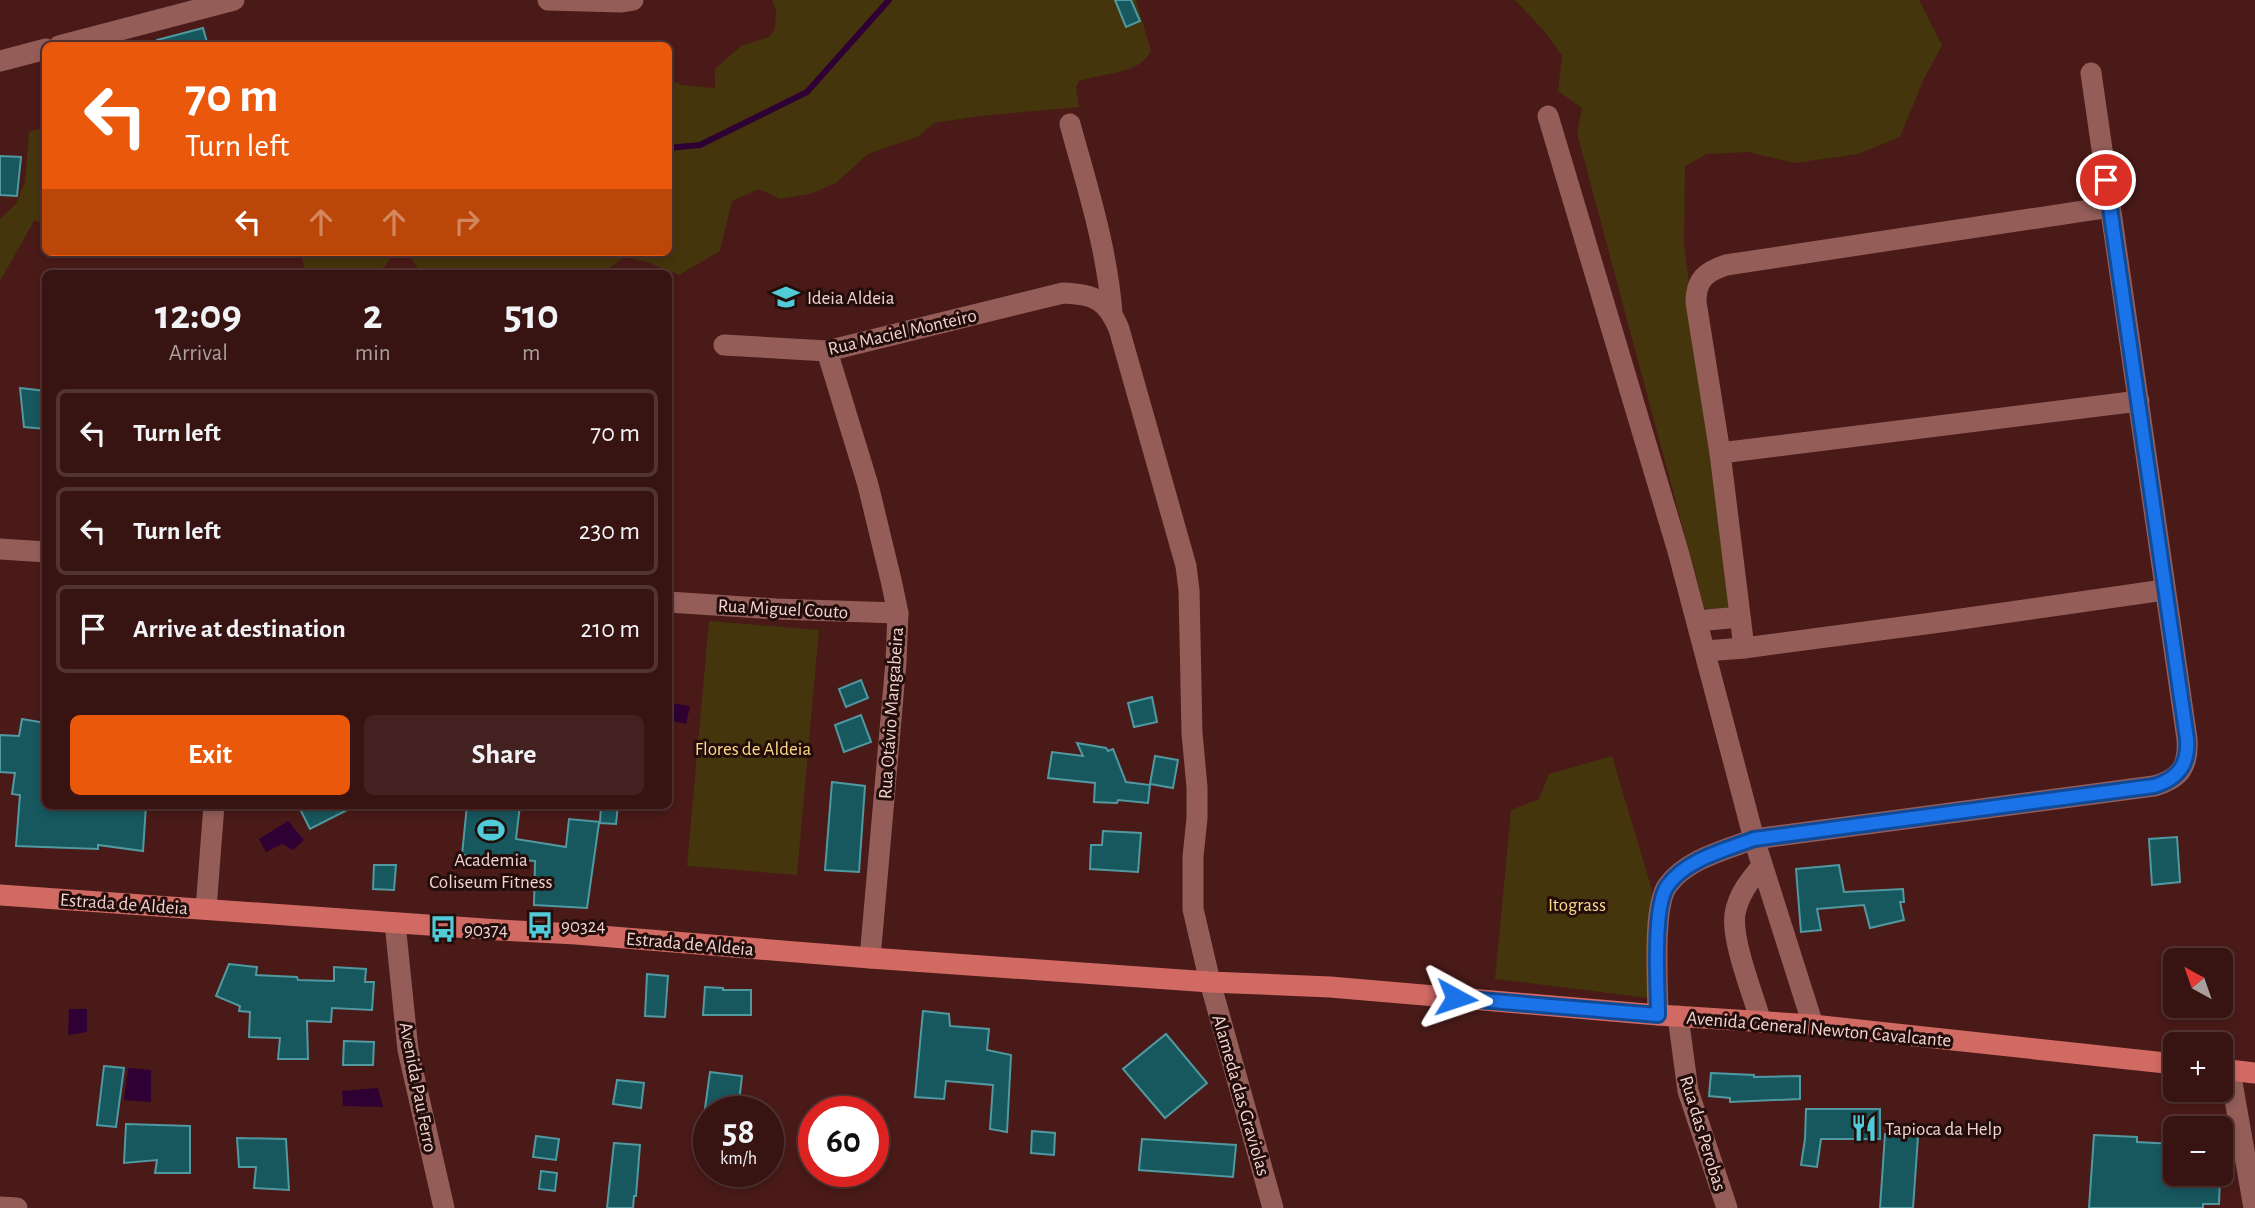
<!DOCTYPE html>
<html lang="en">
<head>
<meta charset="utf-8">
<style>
	:root { --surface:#371412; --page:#422120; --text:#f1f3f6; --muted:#aa9e9f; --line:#513332; --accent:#ea580c }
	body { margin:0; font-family:"Alegreya Sans",sans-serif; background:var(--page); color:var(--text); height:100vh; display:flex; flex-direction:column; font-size:26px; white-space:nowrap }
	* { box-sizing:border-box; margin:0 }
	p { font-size:23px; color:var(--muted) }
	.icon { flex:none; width:38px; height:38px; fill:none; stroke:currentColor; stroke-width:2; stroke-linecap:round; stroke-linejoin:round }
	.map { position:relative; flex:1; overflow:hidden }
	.panel { position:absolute; left:42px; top:270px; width:630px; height:539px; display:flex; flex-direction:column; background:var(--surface); border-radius:10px; box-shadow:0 4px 10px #0003,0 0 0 2px var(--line) }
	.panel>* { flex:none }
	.top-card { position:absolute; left:42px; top:42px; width:630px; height:214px; border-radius:10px; box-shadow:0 4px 10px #0003,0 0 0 2px var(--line); background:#ea580c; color:#fff; overflow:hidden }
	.needle { width:46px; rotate:320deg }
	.fabs { position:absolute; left:2163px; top:948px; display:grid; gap:14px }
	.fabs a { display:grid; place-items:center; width:70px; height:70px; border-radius:10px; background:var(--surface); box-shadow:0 4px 10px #0003,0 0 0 2px var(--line); font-size:35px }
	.speed { position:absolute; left:693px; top:1096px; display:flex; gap:14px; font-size:35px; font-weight:700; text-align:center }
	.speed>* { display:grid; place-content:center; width:91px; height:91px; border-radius:50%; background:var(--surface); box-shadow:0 4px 10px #0003,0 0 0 2px var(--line); line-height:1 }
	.speed small { font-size:18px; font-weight:400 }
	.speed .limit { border:10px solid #d22; background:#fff; color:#111 }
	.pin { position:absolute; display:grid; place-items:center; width:60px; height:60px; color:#fff; margin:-30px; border:4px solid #fff; border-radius:50%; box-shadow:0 2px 7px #0007 }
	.me { position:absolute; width:77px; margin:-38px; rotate:95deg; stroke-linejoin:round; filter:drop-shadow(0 0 5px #0008) }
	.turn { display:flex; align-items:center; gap:24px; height:147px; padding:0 28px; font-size:32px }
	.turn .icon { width:91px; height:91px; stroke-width:2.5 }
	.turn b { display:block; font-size:49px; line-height:60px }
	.lanes { display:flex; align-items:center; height:66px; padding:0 28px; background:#0003; justify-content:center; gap:35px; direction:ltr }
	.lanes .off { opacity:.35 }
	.eta { display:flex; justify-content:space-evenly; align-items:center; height:119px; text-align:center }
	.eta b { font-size:42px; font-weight:600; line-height:49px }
	.cta { display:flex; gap:14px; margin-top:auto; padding:14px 28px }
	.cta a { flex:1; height:80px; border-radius:10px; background:var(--accent); color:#fff; font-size:28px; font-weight:600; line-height:80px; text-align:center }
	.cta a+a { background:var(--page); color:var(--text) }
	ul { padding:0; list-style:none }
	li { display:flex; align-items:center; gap:21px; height:88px; margin:0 14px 10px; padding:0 14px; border:4px solid var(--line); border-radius:10px }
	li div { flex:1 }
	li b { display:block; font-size:26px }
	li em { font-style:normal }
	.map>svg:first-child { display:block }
	.green { fill:#45350c }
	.water { fill:#2f0033 }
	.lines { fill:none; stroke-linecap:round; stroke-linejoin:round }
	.stream { stroke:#2f0033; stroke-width:6 }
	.building { fill:#17575e; stroke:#5199a1; stroke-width:2 }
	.minor { stroke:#945d58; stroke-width:21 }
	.major { stroke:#d16a63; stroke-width:21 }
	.route-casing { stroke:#114b97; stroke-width:18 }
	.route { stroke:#1a73e8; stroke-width:12 }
	.labels { text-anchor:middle; stroke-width:6; stroke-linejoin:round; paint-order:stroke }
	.poi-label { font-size:19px; fill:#f2d2ce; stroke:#220d0b; text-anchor:start }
	.street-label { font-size:19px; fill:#f2d2ce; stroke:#220d0b }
	.park-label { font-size:19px; fill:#ffda89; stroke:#220d0b }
</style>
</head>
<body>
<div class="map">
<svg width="2255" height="1208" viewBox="0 0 2255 1208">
	<rect width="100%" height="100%" fill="#491a18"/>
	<!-- green -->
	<g class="green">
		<path d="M772,0h364l15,51c-12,24 -49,22 -72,30l-3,6 3,20 -99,9 -46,7 -15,13 -51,18 -32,29 -26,11 -30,5 -21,-10 -27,12 -12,50 -41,24 -32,-13 -22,-5 -23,16h-181l-13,-20 -16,4 -13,16h-74l-4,-21h367l1,-173 13,6 33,3v-19l26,-23 28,-9 6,-9 1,-19z"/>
		<polygon points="1515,0 1919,0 1942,45 1923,81 1900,137 1858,154 1795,163 1748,152 1707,154 1685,166 1684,244 1731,603 1725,609 1710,611 1704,607 1577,133 1582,108 1558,91 1562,56 1546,33"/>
		<polygon points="45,127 45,222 34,221 0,281 0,219 16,204 25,182 29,132"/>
		<polygon points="709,621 819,630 797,875 687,866"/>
		<polygon points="1612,756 1652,890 1648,998 1495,979 1511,810 1539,799 1549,774"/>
	</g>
	<!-- water -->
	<g class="water">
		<polygon points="669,703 690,706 686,724 669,720"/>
		<polygon points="288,821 304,840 293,850 282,844 266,852 259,839"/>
		<polygon points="69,1009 87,1009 87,1032 68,1035"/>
		<polygon points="128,1068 151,1070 151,1102 124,1100"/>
		<polygon points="378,1088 383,1107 343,1106 342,1091"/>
	</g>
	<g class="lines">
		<!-- stream -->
		<polyline class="stream" points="668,148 700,145 807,92 889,0"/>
	</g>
	<!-- building -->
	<g class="building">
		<polygon points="1115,0 1131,0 1140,21 1126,27"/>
		<polygon points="203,28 208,46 158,46 157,40"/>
		<polygon points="0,156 21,157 17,196 0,195"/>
		<polygon points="20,388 46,391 46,429 24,427"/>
		<polygon points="861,680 868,698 846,707 839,689"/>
		<polygon points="1152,697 1157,722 1134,727 1128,703"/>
		<polygon points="861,715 871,742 844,752 835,725"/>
		<polygon points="22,719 46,723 46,805 146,805 143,851 98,845 98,849 16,846 20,795 12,794 15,773 0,772 0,735 19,736"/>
		<polygon points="1077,743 1106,748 1108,751 1113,749 1126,782 1150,785 1148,803 1118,800 1117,803 1094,802 1095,783 1048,778 1052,752 1083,756"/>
		<polygon points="1155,756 1178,760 1173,788 1150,784"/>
		<polygon points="832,782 865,786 859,872 825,870"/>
		<polygon points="298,805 357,805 310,829"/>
		<polygon points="467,805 520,805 516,839 566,847 569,819 600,822 601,805 618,805 616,824 599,823 587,908 534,905 535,861 462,855"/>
		<polygon points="1103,831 1141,833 1138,872 1090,869 1091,845 1102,845"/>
		<polygon points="2177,837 2180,882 2152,885 2149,839"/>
		<polygon points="374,865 396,865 394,890 373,889"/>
		<polygon points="1839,865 1844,892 1903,889 1904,902 1900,902 1904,920 1870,928 1864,905 1817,909 1821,930 1801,932 1796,869"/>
		<polygon points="229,964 257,967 256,975 297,977 298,980 334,981 334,967 366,969 365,982 374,982 372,1010 332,1008 331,1022 307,1021 308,1059 278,1059 280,1038 249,1037 250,1012 239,1011 240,1006 216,996"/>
		<polygon points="647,974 668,976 665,1017 645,1016"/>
		<polygon points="705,987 723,988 723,990 751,990 751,1015 703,1015"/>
		<polygon points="923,1011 949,1014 950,1026 989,1029 987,1050 1011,1055 1007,1132 990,1129 993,1085 946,1081 944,1099 915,1097"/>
		<polygon points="1166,1034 1207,1083 1165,1118 1123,1069"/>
		<polygon points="344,1041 374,1042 373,1065 343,1065"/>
		<polygon points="104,1066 124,1068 116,1127 97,1125"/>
		<polygon points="710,1072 742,1076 738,1111 705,1108"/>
		<polygon points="1711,1073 1754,1075 1754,1077 1800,1076 1800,1099 1730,1102 1730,1098 1709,1096"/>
		<polygon points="617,1080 644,1083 641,1108 613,1104"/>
		<polygon points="1806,1109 1880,1109 1880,1139 1821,1139 1817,1167 1801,1165 1805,1139"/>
		<polygon points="126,1124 190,1126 190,1173 155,1173 157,1160 124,1163"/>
		<polygon points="1032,1131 1055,1133 1054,1155 1031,1153"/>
		<polygon points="1885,1134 1918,1137 1913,1208 1880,1208"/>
		<polygon points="2094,1135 2137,1137 2137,1142 2175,1144 2173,1174 2220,1177 2219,1204 2203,1204 2203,1208 2089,1208"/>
		<polygon points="536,1136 559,1139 556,1160 533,1157"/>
		<polygon points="237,1138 286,1139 289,1190 254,1188 256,1167 239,1167"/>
		<polygon points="1142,1139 1236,1145 1233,1177 1139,1170"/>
		<polygon points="614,1143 640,1145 636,1196 634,1196 633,1208 607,1208"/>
		<polygon points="541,1171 557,1173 555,1191 539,1189"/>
	</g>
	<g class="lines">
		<!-- minor -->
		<g class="minor">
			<polyline points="548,0 620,2 633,0"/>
			<polyline points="59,46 234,0"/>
			<polyline points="0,61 46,49"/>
			<polyline points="1548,116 1678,551 1754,839 1813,1025"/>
			<path d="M1070,124c17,62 37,124 42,189"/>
			<path d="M724,345l103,6 236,-58c32,1 44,7 56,36l67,237 3,24 3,143 5,54v31l-4,39v52l17,73 63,226"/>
			<polyline points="827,351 868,485 891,580 898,613 896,662 870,958"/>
			<polyline points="1720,453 2139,401"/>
			<polyline points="0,549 46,552"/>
			<polyline points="668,602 776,609 898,613"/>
			<polyline points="1697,621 1740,617"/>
			<path d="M1744,648l-24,-195 -24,-151c0,-22 9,-30 30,-37l384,-58"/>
			<polyline points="1705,651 1744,648 1940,622 2164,590"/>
			<polyline points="206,909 214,805"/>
			<polyline points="395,923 408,1050 444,1208"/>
			<path d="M1658,1015c0,-28 -6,-110 10,-130 19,-26 57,-35 86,-46l400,-53c26,-7 35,-20 33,-47l-96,-666"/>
			<polyline points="1678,1016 1688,1091 1727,1208"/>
			<path d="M1761,1022c-8,-28 -30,-82 -26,-108 3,-19 15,-34 27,-48"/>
			<polyline points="2230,1071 2254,1208"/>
			<polyline points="0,1207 17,1208"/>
		</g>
		<!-- major -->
		<g class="major">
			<polyline points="0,895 499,930 576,934 870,958 1210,982 1330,987 1658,1015 1813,1025 2175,1064"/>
			<polyline points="2221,1069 2255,1073"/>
		</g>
	</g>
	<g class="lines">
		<defs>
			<path id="route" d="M1456,998l202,17c0,-28 -6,-110 10,-130 19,-26 57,-35 86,-46l400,-53c24,-7 35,-22 33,-47l-81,-559"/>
		</defs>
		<!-- route casing -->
		<use href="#route" class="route-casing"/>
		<!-- route -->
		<use href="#route" class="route"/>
	</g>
	<!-- icons -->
	<defs>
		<symbol id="school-bare" viewBox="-9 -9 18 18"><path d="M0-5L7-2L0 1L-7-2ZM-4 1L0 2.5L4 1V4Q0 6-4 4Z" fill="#52cbd9" stroke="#220d0b" stroke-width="2.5" paint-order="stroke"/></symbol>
		<symbol id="stadium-bare" viewBox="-9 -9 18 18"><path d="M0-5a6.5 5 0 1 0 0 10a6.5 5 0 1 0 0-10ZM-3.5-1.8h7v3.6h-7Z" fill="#52cbd9" stroke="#220d0b" stroke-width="2.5" paint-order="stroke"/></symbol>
		<symbol id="bus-bare" viewBox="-9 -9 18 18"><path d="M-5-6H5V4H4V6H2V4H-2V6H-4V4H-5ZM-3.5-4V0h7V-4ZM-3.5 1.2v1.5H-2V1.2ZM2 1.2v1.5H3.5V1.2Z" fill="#52cbd9" stroke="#220d0b" stroke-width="2.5" paint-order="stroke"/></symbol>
		<symbol id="restaurant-bare" viewBox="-9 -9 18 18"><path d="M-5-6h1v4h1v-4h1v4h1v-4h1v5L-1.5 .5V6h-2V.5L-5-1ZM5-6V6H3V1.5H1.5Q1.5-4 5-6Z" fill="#52cbd9" stroke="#220d0b" stroke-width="2.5" paint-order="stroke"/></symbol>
	</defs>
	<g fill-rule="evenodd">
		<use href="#school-bare" x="767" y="278" width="38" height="38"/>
		<use href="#stadium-bare" x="472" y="811" width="38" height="38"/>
		<use href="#bus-bare" x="521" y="906" width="38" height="38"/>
		<use href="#bus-bare" x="424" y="910" width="38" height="38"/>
		<use href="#restaurant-bare" x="1845" y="1109" width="38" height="38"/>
	</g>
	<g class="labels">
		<!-- poi labels -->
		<g class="poi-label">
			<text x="807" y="304">Ideia Aldeia</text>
			<text x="491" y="866" text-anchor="middle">Academia<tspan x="491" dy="22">Coliseum Fitness</tspan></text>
			<text x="561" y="932">90324</text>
			<text x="464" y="936">90374</text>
			<text x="1885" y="1135">Tapioca da Help</text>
		</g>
		<!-- street labels -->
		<g class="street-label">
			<text transform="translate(902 331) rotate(-13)" y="7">Rua Maciel Monteiro</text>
			<text transform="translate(783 608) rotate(3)" y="7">Rua Miguel Couto</text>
			<text transform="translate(890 713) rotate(-86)" y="7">Rua Otávio Mangabeira</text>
			<text transform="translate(124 903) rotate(4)" y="7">Estrada de Aldeia</text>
			<text transform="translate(690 943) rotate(5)" y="7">Estrada de Aldeia</text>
			<text transform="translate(1819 1028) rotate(5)" y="7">Avenida General Newton Cavalcante</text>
			<text transform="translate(419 1087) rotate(79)" y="7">Avenida Pau Ferro</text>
			<text transform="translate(1242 1095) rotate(74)" y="7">Alameda das Graviolas</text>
			<text transform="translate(1704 1133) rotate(73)" y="7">Rua das Perobas</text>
		</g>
		<!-- park labels -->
		<g class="park-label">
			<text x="753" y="755">Flores de Aldeia</text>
			<text x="1577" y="911">Itograss</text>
		</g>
	</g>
</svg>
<div class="fabs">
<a><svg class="needle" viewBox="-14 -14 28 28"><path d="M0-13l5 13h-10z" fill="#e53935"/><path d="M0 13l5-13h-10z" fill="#aa9e9f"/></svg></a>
<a>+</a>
<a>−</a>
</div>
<div class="speed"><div>58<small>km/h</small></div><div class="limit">60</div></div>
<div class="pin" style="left:2106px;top:180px;background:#d93025"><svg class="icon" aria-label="arrive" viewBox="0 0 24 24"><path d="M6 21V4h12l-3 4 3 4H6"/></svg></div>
<svg class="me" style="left:1456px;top:998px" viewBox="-20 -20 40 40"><path d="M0-17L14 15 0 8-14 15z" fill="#1a73e8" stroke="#fff" stroke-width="4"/></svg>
<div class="top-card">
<div class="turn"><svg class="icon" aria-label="left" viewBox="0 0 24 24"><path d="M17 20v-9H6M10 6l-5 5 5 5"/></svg><div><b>70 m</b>Turn left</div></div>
<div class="lanes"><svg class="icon" aria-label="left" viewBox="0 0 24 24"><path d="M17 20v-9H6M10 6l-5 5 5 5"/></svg><svg class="icon off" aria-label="ahead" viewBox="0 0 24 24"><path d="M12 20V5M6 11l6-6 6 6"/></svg><svg class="icon off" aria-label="ahead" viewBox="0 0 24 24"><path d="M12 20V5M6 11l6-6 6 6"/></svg><svg class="icon off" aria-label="right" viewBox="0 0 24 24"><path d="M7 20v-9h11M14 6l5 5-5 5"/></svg></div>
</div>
<section class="panel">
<div class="eta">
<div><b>12:09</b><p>Arrival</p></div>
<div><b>2</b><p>min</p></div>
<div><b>510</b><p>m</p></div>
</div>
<ul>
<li><svg class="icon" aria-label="left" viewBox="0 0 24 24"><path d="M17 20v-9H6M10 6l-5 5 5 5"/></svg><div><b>Turn left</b></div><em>70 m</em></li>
<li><svg class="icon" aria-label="left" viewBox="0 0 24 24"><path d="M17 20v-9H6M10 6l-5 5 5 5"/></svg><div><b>Turn left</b></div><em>230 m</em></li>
<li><svg class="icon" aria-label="arrive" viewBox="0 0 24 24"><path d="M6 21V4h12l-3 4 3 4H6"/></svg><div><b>Arrive at destination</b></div><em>210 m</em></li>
</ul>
<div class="cta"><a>Exit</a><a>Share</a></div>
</section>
</div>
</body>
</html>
